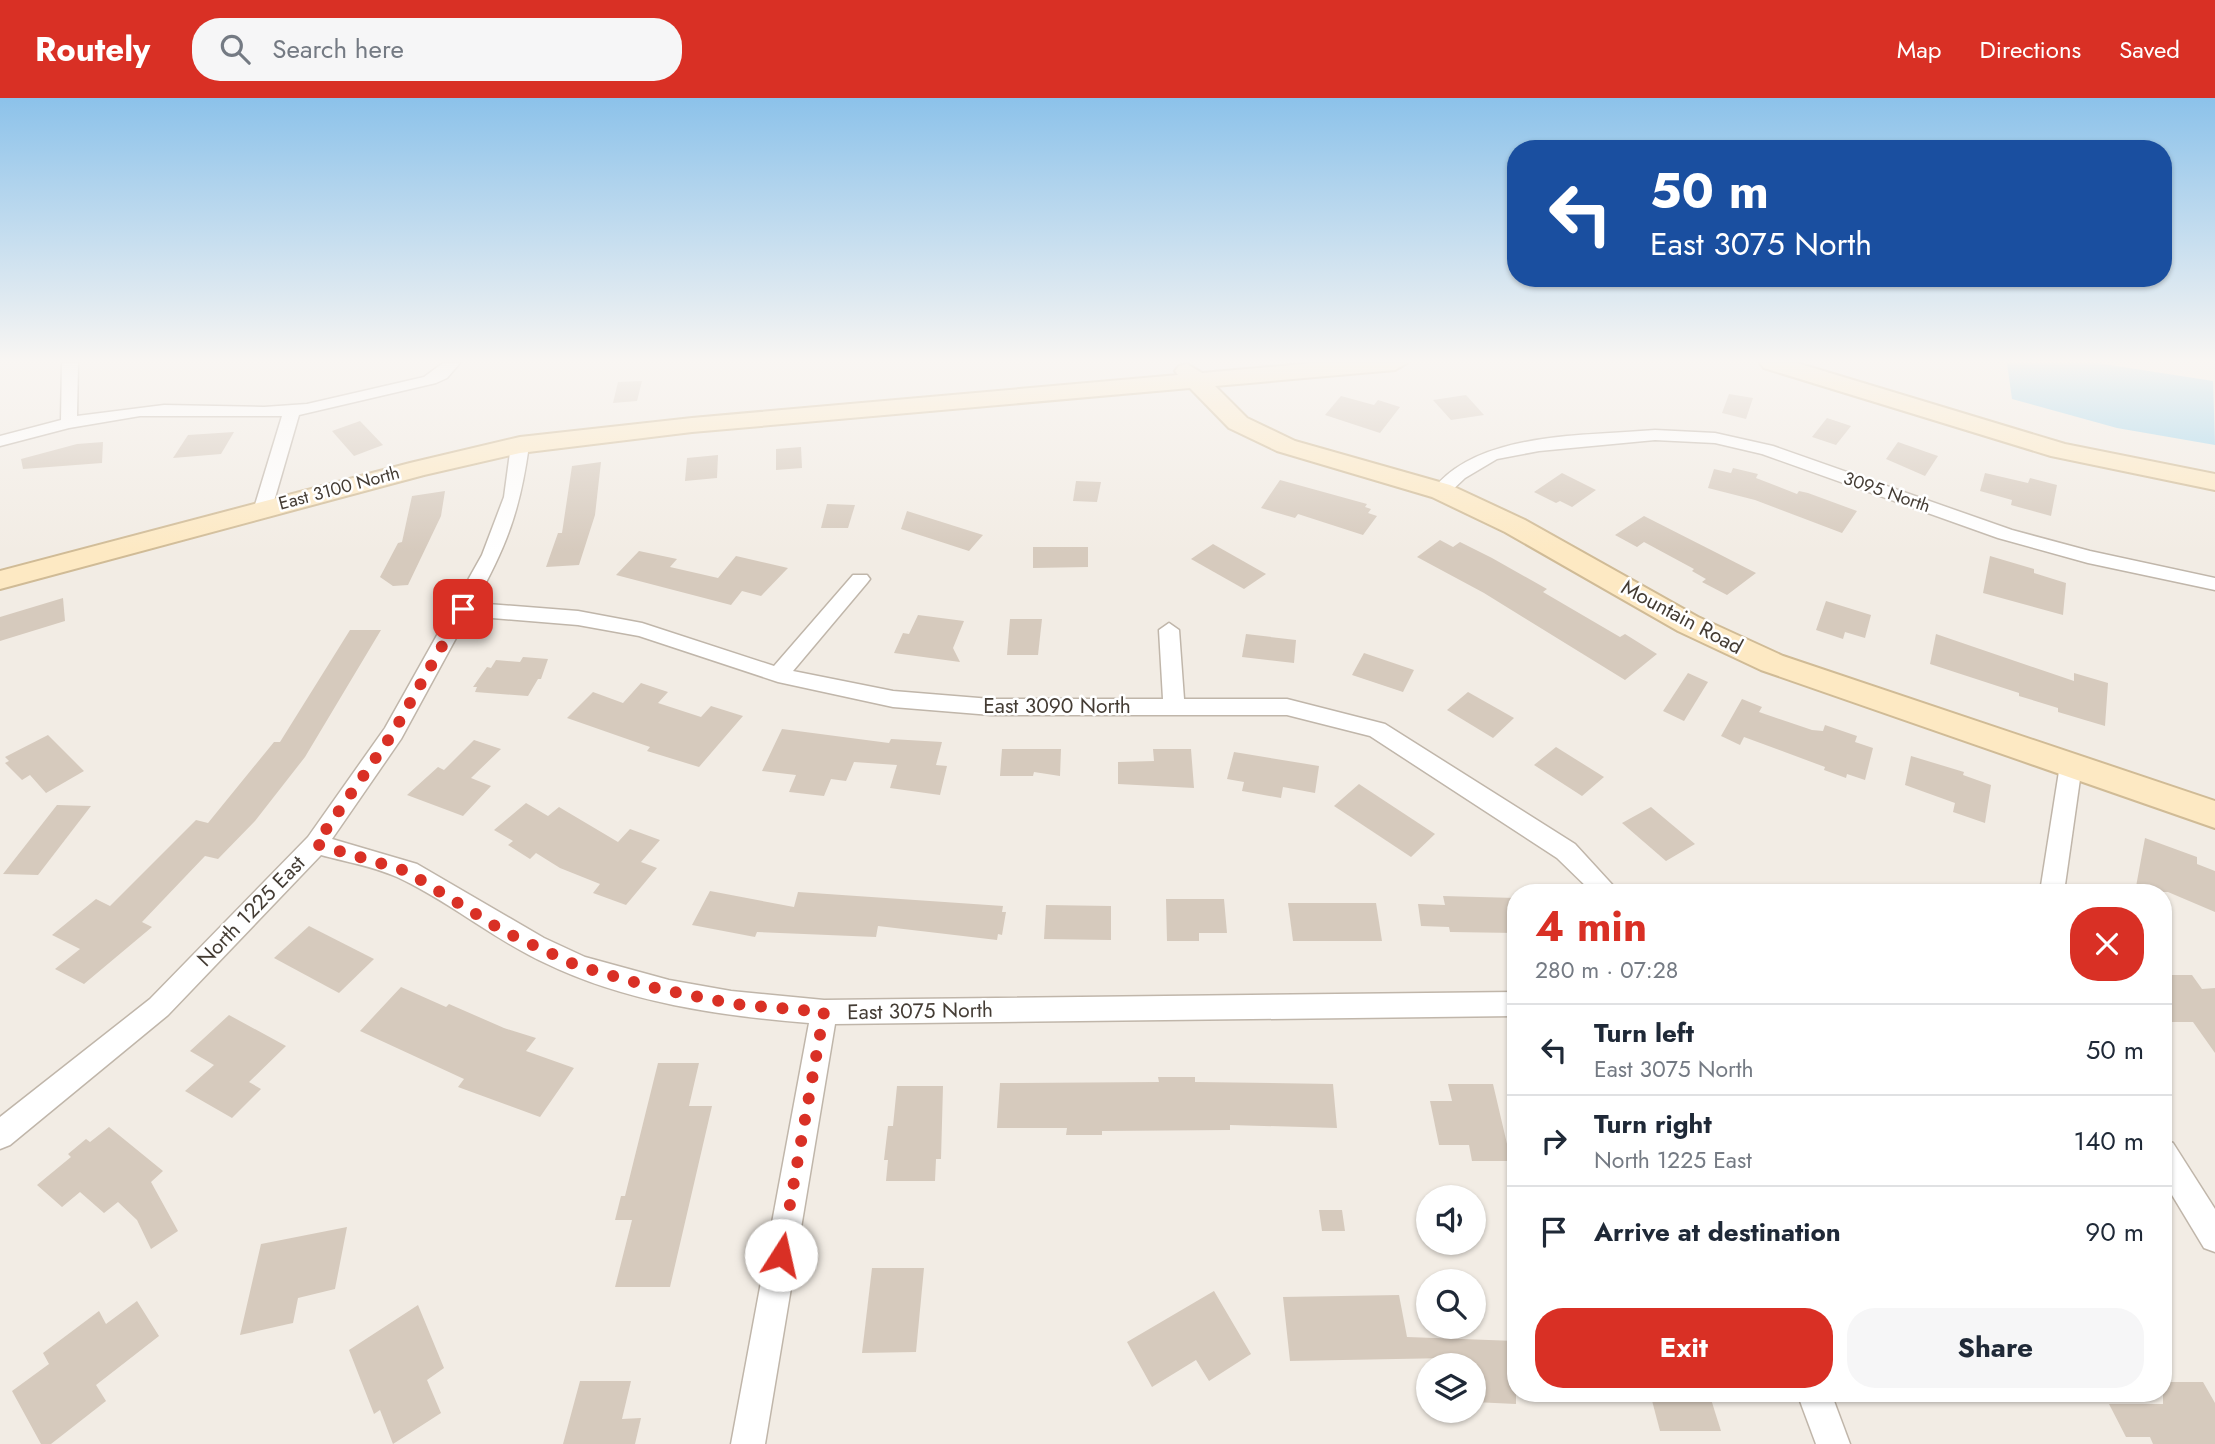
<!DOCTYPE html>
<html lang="en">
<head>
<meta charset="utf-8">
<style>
	:root { --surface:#fff; --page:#f6f6f7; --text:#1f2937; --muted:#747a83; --line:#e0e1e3; --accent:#d93025 }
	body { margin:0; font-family:Jost,sans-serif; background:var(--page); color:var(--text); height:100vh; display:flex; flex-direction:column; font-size:26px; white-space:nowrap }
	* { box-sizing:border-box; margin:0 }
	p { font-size:23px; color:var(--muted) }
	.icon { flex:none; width:38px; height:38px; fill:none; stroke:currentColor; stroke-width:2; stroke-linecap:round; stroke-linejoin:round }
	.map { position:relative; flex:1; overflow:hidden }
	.panel { position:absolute; left:1507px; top:786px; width:665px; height:518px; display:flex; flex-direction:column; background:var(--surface); border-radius:28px; box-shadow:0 2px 5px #0004 }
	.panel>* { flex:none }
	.guide { position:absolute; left:1507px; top:42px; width:665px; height:147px; border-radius:28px; box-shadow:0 2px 5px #0004; background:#1a4fa0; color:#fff; overflow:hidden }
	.controls { position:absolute; left:1416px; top:1087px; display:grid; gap:14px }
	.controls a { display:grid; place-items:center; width:70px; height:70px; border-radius:50%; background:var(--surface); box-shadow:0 2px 5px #0004; font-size:35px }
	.pin { position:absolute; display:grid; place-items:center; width:60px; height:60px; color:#fff; margin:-30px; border-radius:14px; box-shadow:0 4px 10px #0006 }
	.me { position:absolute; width:77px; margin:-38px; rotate:10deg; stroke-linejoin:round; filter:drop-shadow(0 0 5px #0008) }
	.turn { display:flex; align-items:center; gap:24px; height:147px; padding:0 28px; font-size:32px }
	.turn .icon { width:91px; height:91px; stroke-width:2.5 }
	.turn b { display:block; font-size:49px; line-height:60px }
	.round { display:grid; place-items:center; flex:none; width:74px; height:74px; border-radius:28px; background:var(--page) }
	.overview { display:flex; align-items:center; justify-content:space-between; height:119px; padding:0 28px }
	h1 { font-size:42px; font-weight:700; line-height:52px; color:var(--accent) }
	.button { display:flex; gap:14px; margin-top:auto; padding:14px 28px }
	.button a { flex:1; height:80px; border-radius:28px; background:var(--accent); color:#fff; font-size:28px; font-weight:700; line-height:80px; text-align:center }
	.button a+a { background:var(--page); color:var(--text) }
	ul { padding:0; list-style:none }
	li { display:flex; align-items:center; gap:21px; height:91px; padding:0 28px; border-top:2px solid var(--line) }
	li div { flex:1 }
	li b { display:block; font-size:26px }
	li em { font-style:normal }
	header { display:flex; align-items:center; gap:42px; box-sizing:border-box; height:98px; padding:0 35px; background:var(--accent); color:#fff }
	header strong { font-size:33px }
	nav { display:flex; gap:38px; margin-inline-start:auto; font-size:24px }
	.search { width:490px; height:63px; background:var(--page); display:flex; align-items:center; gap:18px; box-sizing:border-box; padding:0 24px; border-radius:28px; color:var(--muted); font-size:26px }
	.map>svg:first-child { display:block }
	.water { fill:#a2d6ed }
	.building { fill:#d6cabd }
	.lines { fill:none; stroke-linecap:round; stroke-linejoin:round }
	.street-casing { stroke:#c0b6aa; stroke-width:3 }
	.secondary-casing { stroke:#d0bb96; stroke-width:4 }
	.street { fill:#fff; fill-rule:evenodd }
	.secondary { fill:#fde9c3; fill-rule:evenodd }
	.route { stroke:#d93025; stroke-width:12; stroke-dasharray:0 21.6 }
	.labels { text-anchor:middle; stroke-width:5; stroke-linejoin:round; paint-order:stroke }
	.far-street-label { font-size:18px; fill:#443c34; stroke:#fff }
	.street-label { font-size:21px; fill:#443c34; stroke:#fff }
</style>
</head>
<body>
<header>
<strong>Routely</strong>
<div class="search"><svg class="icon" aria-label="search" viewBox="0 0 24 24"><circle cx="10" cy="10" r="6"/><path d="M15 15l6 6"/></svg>Search here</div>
<nav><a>Map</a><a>Directions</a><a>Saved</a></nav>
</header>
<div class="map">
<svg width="2215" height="1346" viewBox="0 0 2215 1346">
	<rect width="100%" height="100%" fill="#f2ece4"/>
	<!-- water -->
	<polygon class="water" points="2007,265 2097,265 2213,283 2215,347 2117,330 2012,301"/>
	<!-- building -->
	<g class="building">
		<polygon points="642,283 637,303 613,305 618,284"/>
		<polygon points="1729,296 1753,300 1746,321 1722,315"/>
		<polygon points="1466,297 1484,317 1451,322 1433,302"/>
		<polygon points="1341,298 1374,307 1378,302 1400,309 1380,335 1325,317"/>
		<polygon points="1827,320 1851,328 1836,347 1812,339"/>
		<polygon points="360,323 383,347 354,358 332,333"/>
		<polygon points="234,334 221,356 173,360 188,337"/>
		<polygon points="103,344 102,365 23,371 21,361 77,346"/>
		<polygon points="1898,344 1938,358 1925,378 1886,361"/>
		<polygon points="801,349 802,370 776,372 776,351"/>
		<polygon points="718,357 717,380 685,383 687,360"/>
		<polygon points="601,364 595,417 579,467 546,469 558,435 562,435 572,368"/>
		<polygon points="1733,370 1758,376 1756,380 1797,396 1799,393 1808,395 1857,413 1842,435 1755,402 1708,390 1714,371 1731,375"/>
		<polygon points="1562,375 1596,392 1572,409 1560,403 1556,405 1534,394"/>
		<polygon points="1985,375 2028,385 2030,380 2057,387 2051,418 2011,407 2012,402 1980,393"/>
		<polygon points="1280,382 1367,406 1365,409 1371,411 1368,415 1377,418 1363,437 1298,416 1295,420 1261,410"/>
		<polygon points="1076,383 1101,384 1097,404 1073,403"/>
		<polygon points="445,393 441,418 408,487 393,488 380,479 398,445 402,444 412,398"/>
		<polygon points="827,406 855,407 848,430 821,430"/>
		<polygon points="907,413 983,437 969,453 901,431"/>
		<polygon points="1644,418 1717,455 1756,475 1727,497 1702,484 1706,481 1692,473 1694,471 1644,444 1637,449 1615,437"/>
		<polygon points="1440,442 1453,449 1460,444 1492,460 1547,491 1543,494 1620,539 1625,536 1657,556 1625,582 1484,495 1417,459"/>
		<polygon points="1213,446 1266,476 1244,491 1191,461"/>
		<polygon points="1033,449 1088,449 1088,469 1033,470"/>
		<polygon points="639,453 677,461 670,469 718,480 736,458 788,470 761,498 742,493 731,507 616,477"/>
		<polygon points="1990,458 2034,471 2034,475 2066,485 2063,517 1983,495"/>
		<polygon points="63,500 65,523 0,543 0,519"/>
		<polygon points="1826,503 1871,517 1865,540 1845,534 1843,541 1816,532"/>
		<polygon points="918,517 964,523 953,550 960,564 894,555 903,535 909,536"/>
		<polygon points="1010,521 1042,521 1038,557 1007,557"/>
		<polygon points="350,532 381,532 305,659 255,723 218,761 205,758 142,824 152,829 84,886 55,871 80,851 52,837 96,801 110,808 196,722 208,725 274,644 280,644"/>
		<polygon points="1246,536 1296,542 1294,565 1242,559"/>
		<polygon points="1936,536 2074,583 2074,575 2108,585 2105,628 2058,614 2058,610 2019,598 2019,595 1930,566"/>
		<polygon points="1364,555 1414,572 1403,594 1352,577"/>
		<polygon points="523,559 548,561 541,581 538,581 528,598 475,594 477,589 473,589 487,569 491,570 496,562 520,564"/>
		<polygon points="1688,575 1708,584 1684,623 1663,613"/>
		<polygon points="641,585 668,594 658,605 701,619 711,608 743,618 699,669 647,653 650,649 567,620 593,594 623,605"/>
		<polygon points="1468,594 1514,620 1493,640 1447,612"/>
		<polygon points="1742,601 1762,609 1759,614 1812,632 1823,633 1825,627 1857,638 1855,644 1873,650 1865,682 1847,676 1846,680 1824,672 1825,669 1744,639 1740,647 1721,638"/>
		<polygon points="782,631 889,645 891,641 942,644 936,667 947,668 940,697 890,690 897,667 854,664 846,683 831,681 824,698 789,694 796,677 762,673"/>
		<polygon points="48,637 84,673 46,695 30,677 22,682 5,665 9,663 5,659"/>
		<polygon points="474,642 501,651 471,680 491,688 463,718 407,697 438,669 444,672"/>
		<polygon points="1556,649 1604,679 1582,698 1534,667"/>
		<polygon points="1002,651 1061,651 1060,678 1034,674 1033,678 1000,678"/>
		<polygon points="1153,651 1191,651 1194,690 1118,686 1118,664 1154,663"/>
		<polygon points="1234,654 1319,668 1315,695 1283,689 1281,700 1242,693 1244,684 1227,681"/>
		<polygon points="1911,658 1964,674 1963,677 1991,687 1985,725 1953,714 1955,705 1905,687"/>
		<polygon points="1359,686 1435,736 1411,759 1334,708"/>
		<polygon points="526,705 548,718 559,709 618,744 630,731 660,742 641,764 657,770 626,807 593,795 600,786 560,770 536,755 530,761 508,747 513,743 494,732"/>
		<polygon points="57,707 91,708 38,777 3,776"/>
		<polygon points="1651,709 1695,746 1666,763 1622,725"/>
		<polygon points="2145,740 2197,759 2197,766 2215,773 2215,814 2168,794 2135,794"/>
		<polygon points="710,793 794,809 798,794 1003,808 1002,814 1006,814 1002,837 998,836 997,842 878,828 876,839 757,834 755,839 692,827"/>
		<polygon points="1443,798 1516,800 1516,835 1450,834 1449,829 1421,828 1418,806 1445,807"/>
		<polygon points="1166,801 1224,801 1227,835 1199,835 1199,843 1167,843"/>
		<polygon points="1288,805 1376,805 1382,843 1293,843"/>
		<polygon points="1046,807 1111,808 1111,842 1044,841"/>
		<polygon points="309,828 374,861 339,895 274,860"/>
		<polygon points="2163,877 2192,877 2202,891 2215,890 2215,955 2193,924 2172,924 2163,911"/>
		<polygon points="401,889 446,909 449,906 504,930 536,940 526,953 574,970 540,1019 458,989 464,981 360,933"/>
		<polygon points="229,917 286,948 249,984 261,991 232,1020 185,993 214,967 190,953"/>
		<polygon points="658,965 699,965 689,1008 712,1008 670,1189 615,1189 632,1122 615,1122 621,1098 625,1098"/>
		<polygon points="1158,979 1195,979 1195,984 1333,986 1337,1030 1230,1027 1230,1032 1102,1033 1102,1037 1066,1037 1067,1030 997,1030 1000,985 1159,984"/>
		<polygon points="1448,986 1493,986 1511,1063 1472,1063 1469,1047 1439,1047 1430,1003 1452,1003"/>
		<polygon points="897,988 943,988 941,1061 936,1061 935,1083 886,1083 888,1062 884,1062 888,1028 893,1028"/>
		<polygon points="109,1029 163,1073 151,1084 178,1133 151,1151 137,1122 118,1104 104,1115 80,1094 62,1109 37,1087 71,1059 68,1056 86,1041 90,1044"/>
		<polygon points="1319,1112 1342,1112 1345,1133 1322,1133"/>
		<polygon points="347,1129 335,1191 298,1200 293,1225 240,1237 261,1146"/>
		<polygon points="872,1170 924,1170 916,1254 862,1255"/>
		<polygon points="1214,1193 1251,1256 1209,1283 1196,1262 1152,1289 1127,1244"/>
		<polygon points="1399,1197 1407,1239 1516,1243 1516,1306 1474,1304 1474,1267 1450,1267 1449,1260 1290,1263 1283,1199"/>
		<polygon points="137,1203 159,1238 96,1287 106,1303 51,1346 41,1346 12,1293 49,1266 43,1255 99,1213 106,1226"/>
		<polygon points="418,1207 444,1270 427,1282 441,1315 393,1346 380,1312 374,1316 349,1252"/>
		<polygon points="580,1283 631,1283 622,1321 641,1320 635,1346 563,1346"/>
		<polygon points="2163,1284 2203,1284 2215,1305 2215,1346 2153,1346 2150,1339 2126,1339 2109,1306 2163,1306"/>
		<polygon points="1650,1295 1709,1295 1721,1333 1660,1333"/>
	</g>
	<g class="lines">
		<defs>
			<g id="street">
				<polygon points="62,265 78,265 77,318 164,307 264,309 307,306 424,279 443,265 460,265 447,280 436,285 299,317 272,410 263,415 254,410 282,318 140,318 69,330 0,348 0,338 61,322"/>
				<path d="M1655,332l60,3 58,13 239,84 78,21 125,27v12l-127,-27 -90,-25 -236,-84 -47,-11 -60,-3 -116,11 -42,8 -32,19 -18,17h-12l-3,-4c44,-60 156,-55 223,-61z"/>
				<path d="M520,342l9,5c-9,66 -22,100 -54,158l103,8 64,12 132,43 79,-91h14l3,4 -3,4 -74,88 100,20 98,8h172l-4,-69 10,-7 10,7 5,69h103l98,25 190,120 44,48h-27l-35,-34 -187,-122 -83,-21h-296l-98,-8 -115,-25 -139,-46 -61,-11 -110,-9 -67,123 -69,100 85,25 127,74 41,19 84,23 62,11 93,9 692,-8v24l-681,8 -70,420h-34l78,-421c-89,-7 -184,-21 -264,-60 -52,-24 -96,-62 -148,-86 -24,-11 -51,-15 -76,-22l-153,160 -158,130 -10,4v-32l150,-118 158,-162 77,-109 97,-173 22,-58 7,-52z"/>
				<polygon points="2071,659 2079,661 2082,667 2064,794 2040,794 2060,667 2063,661"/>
				<polygon points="2163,1041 2173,1045 2215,1111 2215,1154 2204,1150 2163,1082"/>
				<polygon points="1797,1295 1831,1295 1850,1346 1816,1346"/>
			</g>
			<g id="secondary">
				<polygon points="1314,265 1407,265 1395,272 1215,288 1247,320 1295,343 1450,387 1525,422 1698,519 1783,558 2215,703 2215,730 1761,572 1678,533 1505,434 1432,399 1277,353 1229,330 1190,290 692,334 520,355 424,377 0,491 0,473 410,365 520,339 692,320 1178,277 1175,273 1179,268 1187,266 1202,275"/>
				<polygon points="1760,265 1797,265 2065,346 2215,376 2215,392 2051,358 1764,270"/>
			</g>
		</defs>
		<!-- street casing -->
		<use href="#street" class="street-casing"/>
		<!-- secondary casing -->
		<use href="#secondary" class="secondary-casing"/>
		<!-- street -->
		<use href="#street" class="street"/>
		<!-- secondary -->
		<use href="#secondary" class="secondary"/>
	</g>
	<!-- sky -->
	<linearGradient id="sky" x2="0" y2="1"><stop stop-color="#8cc2ea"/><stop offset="0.58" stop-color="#f9f6f3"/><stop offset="1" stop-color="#f9f6f3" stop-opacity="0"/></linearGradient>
	<rect width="2215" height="454" fill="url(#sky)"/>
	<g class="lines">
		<!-- route -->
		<polyline class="route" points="463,511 393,635 316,746 406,773 505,834 578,868 659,891 734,906 824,914 781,1157"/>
	</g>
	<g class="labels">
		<!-- far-street labels -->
		<g class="far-street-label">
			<text transform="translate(339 390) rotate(-15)" y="6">East 3100 North</text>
			<text transform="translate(1887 394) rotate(19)" y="6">3095 North</text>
		</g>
		<!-- street labels -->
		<g class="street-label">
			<text transform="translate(1682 519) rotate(28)" y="7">Mountain Road</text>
			<text x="1057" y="615">East 3090 North</text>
			<text transform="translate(251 813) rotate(-46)" y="7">North 1225 East</text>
			<text transform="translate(920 913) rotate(-1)" y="7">East 3075 North</text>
		</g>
	</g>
</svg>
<div class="controls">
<a><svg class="icon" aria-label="sound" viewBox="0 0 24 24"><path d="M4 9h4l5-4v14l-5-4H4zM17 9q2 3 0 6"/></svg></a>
<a><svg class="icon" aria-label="search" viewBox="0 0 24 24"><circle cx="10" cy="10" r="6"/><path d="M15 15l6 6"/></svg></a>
<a><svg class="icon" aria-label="layers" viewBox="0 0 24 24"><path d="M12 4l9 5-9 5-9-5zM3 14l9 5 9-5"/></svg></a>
</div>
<div class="pin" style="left:463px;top:511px;background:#d93025"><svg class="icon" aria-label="arrive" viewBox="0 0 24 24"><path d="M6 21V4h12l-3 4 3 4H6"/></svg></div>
<svg class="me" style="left:781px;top:1157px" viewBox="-20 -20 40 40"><circle r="19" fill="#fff"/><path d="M0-13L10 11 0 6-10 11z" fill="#d93025"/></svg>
<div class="guide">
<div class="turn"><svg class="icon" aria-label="left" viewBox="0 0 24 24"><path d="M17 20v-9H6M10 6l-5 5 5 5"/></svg><div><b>50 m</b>East 3075 North</div></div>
</div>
<section class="panel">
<div class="overview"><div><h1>4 min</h1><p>280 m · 07:28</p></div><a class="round" style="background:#d93025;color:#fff"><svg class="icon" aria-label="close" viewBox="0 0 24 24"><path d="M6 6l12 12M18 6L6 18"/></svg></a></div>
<ul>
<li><svg class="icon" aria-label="left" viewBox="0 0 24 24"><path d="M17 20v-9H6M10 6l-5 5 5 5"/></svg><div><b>Turn left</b><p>East 3075 North</p></div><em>50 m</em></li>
<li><svg class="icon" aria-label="right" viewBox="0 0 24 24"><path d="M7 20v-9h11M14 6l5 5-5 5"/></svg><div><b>Turn right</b><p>North 1225 East</p></div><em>140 m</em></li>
<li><svg class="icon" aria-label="arrive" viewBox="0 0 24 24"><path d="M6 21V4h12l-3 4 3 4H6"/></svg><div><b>Arrive at destination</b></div><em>90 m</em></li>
</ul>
<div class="button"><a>Exit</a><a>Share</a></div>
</section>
</div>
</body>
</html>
